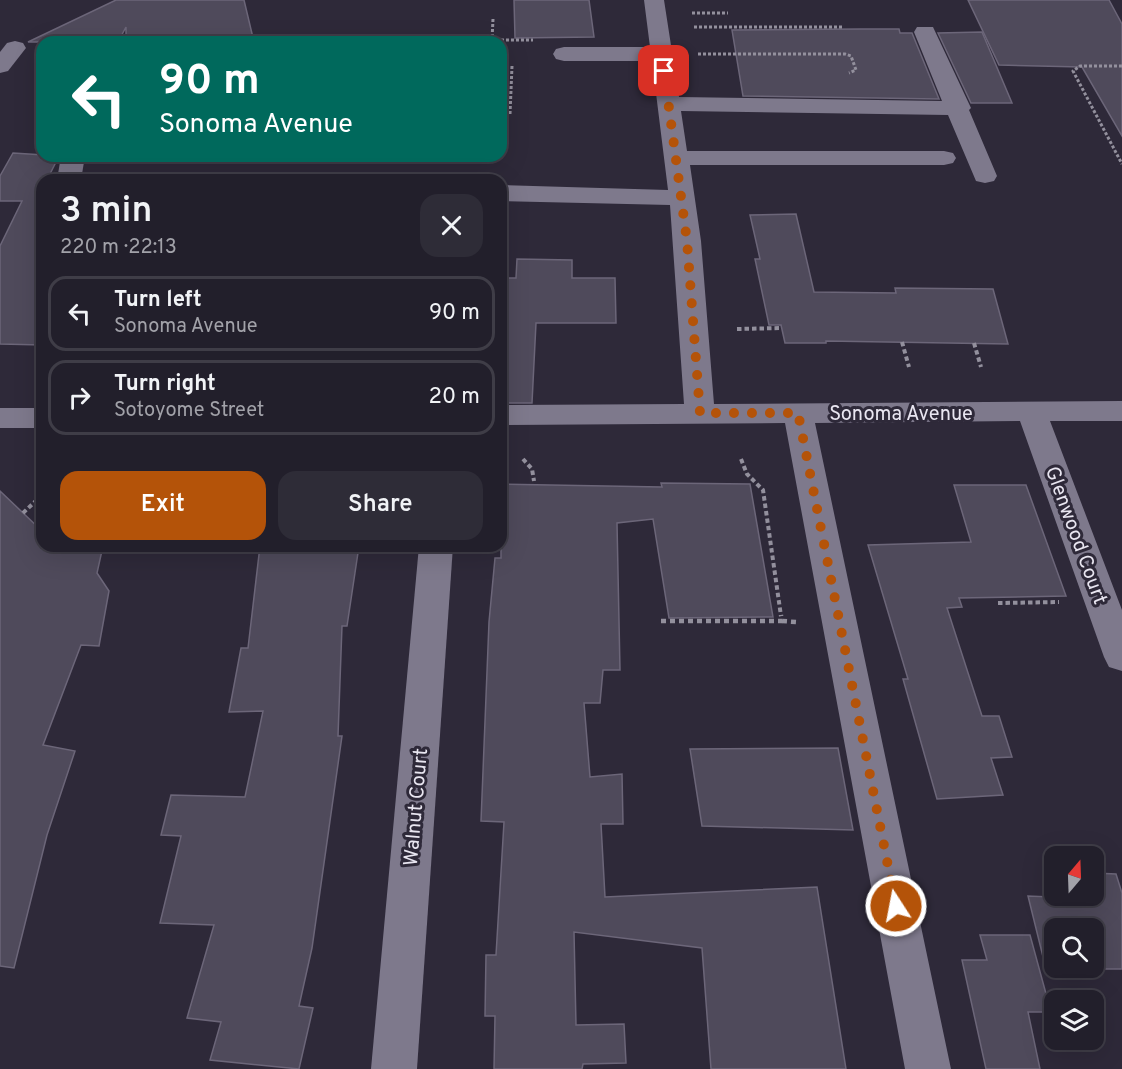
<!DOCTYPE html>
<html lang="en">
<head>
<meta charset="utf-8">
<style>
	:root { --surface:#221f2b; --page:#2e2c37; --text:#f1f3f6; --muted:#a2a2a9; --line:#3f3d47; --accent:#b45309 }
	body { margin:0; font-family:Overpass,sans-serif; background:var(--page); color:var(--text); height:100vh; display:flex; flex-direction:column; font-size:22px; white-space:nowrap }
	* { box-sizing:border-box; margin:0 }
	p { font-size:20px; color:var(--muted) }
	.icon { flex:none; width:33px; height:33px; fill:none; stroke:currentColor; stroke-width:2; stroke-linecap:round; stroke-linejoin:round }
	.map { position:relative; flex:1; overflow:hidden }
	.drawer { position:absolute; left:36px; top:174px; width:471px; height:378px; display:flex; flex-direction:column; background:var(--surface); border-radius:18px; box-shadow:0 6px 24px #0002,0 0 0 2px var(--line) }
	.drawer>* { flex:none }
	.guide { position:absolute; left:36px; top:36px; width:471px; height:126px; border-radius:18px; box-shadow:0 6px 24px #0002,0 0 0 2px var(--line); background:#00695c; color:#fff; overflow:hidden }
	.needle { width:39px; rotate:19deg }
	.controls { position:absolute; left:1044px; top:846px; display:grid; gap:12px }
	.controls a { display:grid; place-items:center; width:60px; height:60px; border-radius:12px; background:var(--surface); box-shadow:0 6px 24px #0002,0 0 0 2px var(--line); font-size:30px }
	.pin { position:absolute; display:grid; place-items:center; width:51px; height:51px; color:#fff; margin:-26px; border-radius:12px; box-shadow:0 3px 9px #0006 }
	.me { position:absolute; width:66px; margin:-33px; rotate:349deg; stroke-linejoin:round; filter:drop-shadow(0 0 4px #0008) }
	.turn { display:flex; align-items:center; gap:21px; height:126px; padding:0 24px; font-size:27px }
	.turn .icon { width:78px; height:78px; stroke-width:2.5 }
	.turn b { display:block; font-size:42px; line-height:51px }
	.round { display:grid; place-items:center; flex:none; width:63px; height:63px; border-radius:18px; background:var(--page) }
	.headline { display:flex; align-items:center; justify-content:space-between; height:102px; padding:0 24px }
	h1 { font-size:36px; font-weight:600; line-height:45px }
	.primary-button { display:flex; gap:12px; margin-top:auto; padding:12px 24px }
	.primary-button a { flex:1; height:69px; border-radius:18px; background:var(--accent); color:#fff; font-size:24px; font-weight:600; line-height:69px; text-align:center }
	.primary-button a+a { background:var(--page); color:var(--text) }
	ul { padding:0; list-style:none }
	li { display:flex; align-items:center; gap:18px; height:75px; margin:0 12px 9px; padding:0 12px; border:3px solid var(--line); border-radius:18px }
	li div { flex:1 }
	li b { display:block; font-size:22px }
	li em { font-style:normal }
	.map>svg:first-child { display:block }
	.building { fill:#4f4a5b; stroke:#6c6679; stroke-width:1.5; fill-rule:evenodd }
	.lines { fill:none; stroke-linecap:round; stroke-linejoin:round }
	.path-far2 { stroke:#93909d; stroke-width:3; stroke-dasharray:3 2; stroke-linecap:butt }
	.path-far1 { stroke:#93909d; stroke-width:4; stroke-dasharray:4.5 3; stroke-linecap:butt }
	.path { stroke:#93909d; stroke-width:4.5; stroke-dasharray:5 4; stroke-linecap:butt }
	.minor { fill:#7e798c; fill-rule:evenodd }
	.route { stroke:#b45309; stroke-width:10; stroke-dasharray:0 18 }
	.labels { text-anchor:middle; stroke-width:6; stroke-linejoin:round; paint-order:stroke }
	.street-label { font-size:20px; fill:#e9e6f1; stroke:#2e2939 }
</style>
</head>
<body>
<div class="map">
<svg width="1122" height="1069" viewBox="0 0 1122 1069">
	<rect width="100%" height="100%" fill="#2e2939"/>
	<!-- building -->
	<g class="building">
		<polygon points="116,0 244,0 254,42 126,42 126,27 118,42 28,42"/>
		<polygon points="514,0 589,0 594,37 515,38"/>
		<polygon points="968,0 1109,0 1122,24 1122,136 1082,67 999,65"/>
		<polygon points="861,29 899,29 900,33 912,33 939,99 743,96 732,30"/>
		<polygon points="982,32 1012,103 971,103 938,33"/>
		<polygon points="13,153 59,156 47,180 42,180 42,345 0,344 0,246 22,201 0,201 0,176"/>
		<polygon points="796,214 814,292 896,293 895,288 993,289 1008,344 826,341 826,343 785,343 781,325 769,325 755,259 760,259 750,215"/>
		<polygon points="517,259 572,260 572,278 615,278 616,323 536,323 532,403 501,403 501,278 516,278"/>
		<polygon points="661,483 750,484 773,617 669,618 653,519 617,523 620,670 603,670 600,703 584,703 590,777 622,774 623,824 601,824 605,897 817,887 846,1069 711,1069 702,948 574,932 576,1025 624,1024 626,1063 583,1064 582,1069 494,1069 495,1016 485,1016 486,955 496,955 504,822 481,821 489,622 495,558 501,558 501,484 662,487"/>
		<polygon points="954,485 1026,485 1066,596 959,598 962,607 947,608 982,716 999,716 1012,757 991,758 1003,795 937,799 903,679 908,679 868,545 971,542"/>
		<polygon points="0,491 42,531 42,546 103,546 97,573 109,591 99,646 81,645 43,745 75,751 47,835 14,968 0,966"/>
		<polygon points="260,546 359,546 347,626 342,626 338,736 342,736 312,948 299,1006 313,1008 299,1069 210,1060 221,1022 187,1018 214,925 160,923 181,836 161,835 171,795 245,797 263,711 229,712 241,648 248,648"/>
		<polygon points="838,748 853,830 702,826 690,749"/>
		<path d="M1045,872l9,1v23h40v-23l22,1 6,19v76h-76l-18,-73 23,1zM1054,928h40v40h-40z"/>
		<polygon points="980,935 1030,935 1051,1012 1028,1012 1040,1069 986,1069 962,960 987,960"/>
	</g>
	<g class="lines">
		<!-- path-far2 -->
		<g class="path-far2">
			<polyline points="692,13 728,13"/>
			<polyline points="493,19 492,40 533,40"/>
			<polyline points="694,27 843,27"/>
			<polyline points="698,54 845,54 851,56 856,70 849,73"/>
			<polyline points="1122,66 1080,66 1073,71 1122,164"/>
			<polyline points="510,114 512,66"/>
		</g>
		<!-- path-far1 -->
		<g class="path-far1">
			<polyline points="737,329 782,328"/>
			<polyline points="902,342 909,367"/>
			<polyline points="974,343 981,367"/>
			<polyline points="523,459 532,469 534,481"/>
			<polyline points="741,459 747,474 763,490 781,616"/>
			<polyline points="23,513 42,495"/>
			<polyline points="998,603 1059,602"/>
		</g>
		<!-- path -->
		<g class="path">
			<polyline points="661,621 782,621 781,615"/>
			<polyline points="782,621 796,622"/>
		</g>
		<!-- minor -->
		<g class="minor">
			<polygon points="644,0 664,0 679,97 942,101 914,32 917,27 933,27 971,108 969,110 997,176 994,181 985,183 976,181 948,115 681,111 687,151 944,151 953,153 956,158 953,163 944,165 690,165 701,241 714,404 1122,401 1122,421 1050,421 1122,610 1122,671 1109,667 1104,657 1020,421 815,423 951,1069 905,1069 785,423 501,425 501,405 684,404 670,205 501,201 501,185 668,190 652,61 564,61 556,59 553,54 556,49 564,47 650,47"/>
			<polygon points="15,41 23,43 26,48 8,71 0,73 0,52 7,43"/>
			<polygon points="61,156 85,156 81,180 57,180"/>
			<rect x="0" y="408" width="42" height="20"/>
			<polygon points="419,546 453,546 417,1069 371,1069"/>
		</g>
	</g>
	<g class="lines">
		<!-- route -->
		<polyline class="route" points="664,71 687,241 700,413 798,413 896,906"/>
	</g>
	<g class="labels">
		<!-- street labels -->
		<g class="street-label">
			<text x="901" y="420">Sonoma Avenue</text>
			<text transform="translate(1077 535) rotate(70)" y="7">Glenwood Court</text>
			<text transform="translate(415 807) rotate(-85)" y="7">Walnut Court</text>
		</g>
	</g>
</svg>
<div class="controls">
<a><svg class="needle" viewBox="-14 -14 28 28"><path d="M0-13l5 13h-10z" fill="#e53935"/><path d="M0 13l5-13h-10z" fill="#a2a2a9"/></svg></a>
<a><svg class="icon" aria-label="search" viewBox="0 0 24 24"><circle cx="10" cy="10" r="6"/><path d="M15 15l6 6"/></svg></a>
<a><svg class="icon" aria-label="layers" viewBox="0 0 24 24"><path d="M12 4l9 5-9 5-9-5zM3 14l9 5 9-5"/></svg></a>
</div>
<div class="pin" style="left:664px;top:71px;background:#d93025"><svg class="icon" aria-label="arrive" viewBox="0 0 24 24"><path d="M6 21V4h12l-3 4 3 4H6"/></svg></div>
<svg class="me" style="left:896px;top:906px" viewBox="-20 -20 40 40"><circle r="17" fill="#b45309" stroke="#fff" stroke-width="3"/><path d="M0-11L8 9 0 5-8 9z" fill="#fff"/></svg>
<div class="guide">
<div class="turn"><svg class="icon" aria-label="left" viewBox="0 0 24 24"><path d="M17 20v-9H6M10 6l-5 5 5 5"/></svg><div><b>90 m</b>Sonoma Avenue</div></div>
</div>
<section class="drawer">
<div class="headline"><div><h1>3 min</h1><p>220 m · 22:13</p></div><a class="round"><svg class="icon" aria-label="close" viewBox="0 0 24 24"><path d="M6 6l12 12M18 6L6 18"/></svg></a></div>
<ul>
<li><svg class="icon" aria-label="left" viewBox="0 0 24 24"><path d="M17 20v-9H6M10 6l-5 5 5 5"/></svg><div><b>Turn left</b><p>Sonoma Avenue</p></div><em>90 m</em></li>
<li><svg class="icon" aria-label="right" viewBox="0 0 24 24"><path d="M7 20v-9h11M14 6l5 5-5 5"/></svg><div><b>Turn right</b><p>Sotoyome Street</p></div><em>20 m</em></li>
</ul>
<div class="primary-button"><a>Exit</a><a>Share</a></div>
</section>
</div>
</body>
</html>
